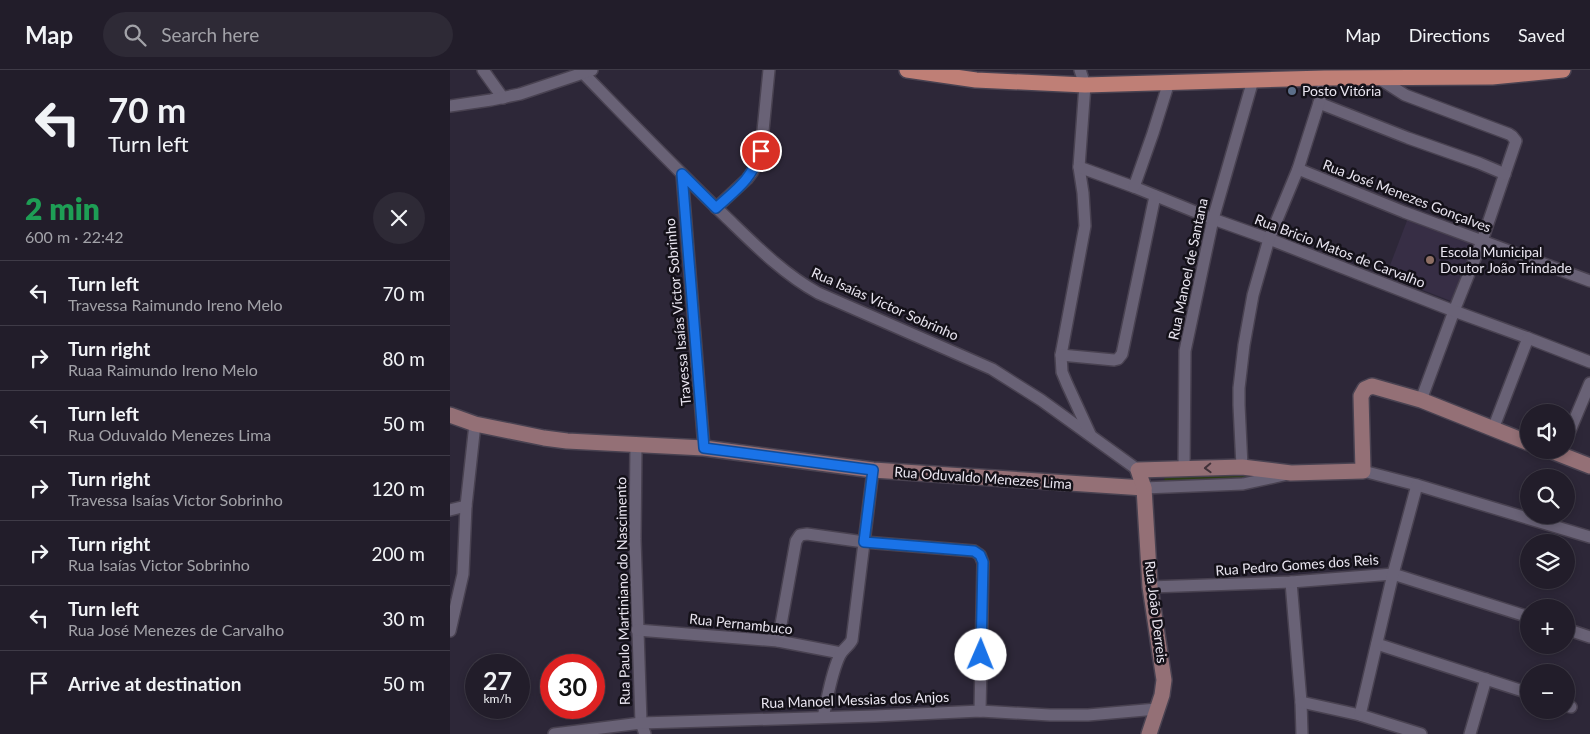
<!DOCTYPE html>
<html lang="en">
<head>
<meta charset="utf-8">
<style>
	:root { --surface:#221d2a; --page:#2e2a36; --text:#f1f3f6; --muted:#a2a2a8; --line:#3f3b47 }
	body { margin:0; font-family:Lato,sans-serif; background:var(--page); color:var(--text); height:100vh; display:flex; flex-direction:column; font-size:19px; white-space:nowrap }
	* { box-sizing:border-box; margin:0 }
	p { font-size:16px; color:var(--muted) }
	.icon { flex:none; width:28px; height:28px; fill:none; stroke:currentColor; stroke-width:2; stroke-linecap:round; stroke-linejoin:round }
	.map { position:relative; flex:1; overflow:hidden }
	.panel { display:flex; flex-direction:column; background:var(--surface); width:450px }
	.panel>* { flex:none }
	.hud { background:#221d2a; color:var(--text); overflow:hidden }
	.buttons { position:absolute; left:1070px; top:334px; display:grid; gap:10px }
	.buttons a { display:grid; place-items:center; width:55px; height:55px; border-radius:50%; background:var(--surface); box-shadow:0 2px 8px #0003,0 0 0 1px var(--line); font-size:25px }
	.speed { position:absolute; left:15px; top:584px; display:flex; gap:10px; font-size:25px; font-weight:700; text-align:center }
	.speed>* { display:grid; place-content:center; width:65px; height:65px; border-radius:50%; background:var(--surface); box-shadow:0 2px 8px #0003,0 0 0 1px var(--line); line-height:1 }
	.speed small { font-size:12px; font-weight:400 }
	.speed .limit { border:8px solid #d22; background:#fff; color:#111 }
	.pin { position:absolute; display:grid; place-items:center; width:42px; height:42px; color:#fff; margin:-21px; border:2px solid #fff; border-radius:50%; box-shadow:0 1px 5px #0007 }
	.me { position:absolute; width:55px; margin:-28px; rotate:1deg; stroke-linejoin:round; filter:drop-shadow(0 0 4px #0008) }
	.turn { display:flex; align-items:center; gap:18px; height:105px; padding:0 25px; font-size:22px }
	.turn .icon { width:65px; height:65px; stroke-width:2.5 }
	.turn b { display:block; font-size:35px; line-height:42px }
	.round { display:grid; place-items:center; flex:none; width:52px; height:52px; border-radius:26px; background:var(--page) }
	.summary { display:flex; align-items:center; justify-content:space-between; height:85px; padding:0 25px }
	h1 { font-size:30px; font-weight:800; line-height:38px; color:#1e9e55 }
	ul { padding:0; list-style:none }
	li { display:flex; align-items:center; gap:15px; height:65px; padding:0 25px; border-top:1px solid var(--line) }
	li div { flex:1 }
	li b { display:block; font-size:19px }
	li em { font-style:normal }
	header { display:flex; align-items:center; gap:30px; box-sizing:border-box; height:70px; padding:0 25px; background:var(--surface); border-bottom:1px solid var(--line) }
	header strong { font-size:24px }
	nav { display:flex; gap:28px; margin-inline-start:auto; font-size:18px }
	.search { width:350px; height:45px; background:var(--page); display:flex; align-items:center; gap:12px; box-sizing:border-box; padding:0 18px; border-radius:28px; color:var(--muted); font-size:19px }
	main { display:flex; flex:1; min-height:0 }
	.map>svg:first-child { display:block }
	.built { fill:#372e45 }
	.green { fill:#2c3d14 }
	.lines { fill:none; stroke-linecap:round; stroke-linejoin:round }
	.street-casing { stroke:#494251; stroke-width:14 }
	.secondary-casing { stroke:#494251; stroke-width:18 }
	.primary-casing { stroke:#494251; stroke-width:18 }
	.street { stroke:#696276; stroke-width:11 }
	.secondary { stroke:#947076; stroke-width:15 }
	.primary { stroke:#bf7f76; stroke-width:15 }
	.oneway { stroke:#41323a }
	.route-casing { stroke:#114b97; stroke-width:12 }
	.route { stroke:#1a73e8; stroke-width:9 }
	.service-dot { fill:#5c6f8a; stroke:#141119; stroke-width:2 }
	.education-dot { fill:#8d6e63; stroke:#141119; stroke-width:2 }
	.labels { text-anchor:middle; stroke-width:5; stroke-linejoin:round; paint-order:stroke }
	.poi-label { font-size:14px; fill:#e9e5f0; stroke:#141119; text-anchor:start }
	.street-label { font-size:14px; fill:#e9e5f0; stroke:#141119 }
</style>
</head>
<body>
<header>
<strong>Map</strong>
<div class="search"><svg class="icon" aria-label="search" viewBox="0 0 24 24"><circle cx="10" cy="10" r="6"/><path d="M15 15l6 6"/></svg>Search here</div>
<nav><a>Map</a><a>Directions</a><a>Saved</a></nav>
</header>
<main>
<section class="panel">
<div class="hud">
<div class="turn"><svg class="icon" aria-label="left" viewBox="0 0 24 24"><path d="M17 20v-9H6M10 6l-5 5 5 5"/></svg><div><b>70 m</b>Turn left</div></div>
</div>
<div class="summary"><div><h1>2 min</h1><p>600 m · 22:42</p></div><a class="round"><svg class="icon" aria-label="close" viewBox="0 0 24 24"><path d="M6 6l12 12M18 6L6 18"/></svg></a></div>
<ul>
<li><svg class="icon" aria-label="left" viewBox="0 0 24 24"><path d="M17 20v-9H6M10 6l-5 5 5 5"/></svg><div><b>Turn left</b><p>Travessa Raimundo Ireno Melo</p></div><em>70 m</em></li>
<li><svg class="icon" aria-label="right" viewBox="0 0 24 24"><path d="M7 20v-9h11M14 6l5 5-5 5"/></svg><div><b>Turn right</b><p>Ruaa Raimundo Ireno Melo</p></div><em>80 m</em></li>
<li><svg class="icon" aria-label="left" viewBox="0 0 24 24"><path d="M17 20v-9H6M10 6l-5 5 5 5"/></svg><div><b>Turn left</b><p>Rua Oduvaldo Menezes Lima</p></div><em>50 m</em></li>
<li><svg class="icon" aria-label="right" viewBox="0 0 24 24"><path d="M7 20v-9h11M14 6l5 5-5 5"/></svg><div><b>Turn right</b><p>Travessa Isaías Victor Sobrinho</p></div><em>120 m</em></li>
<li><svg class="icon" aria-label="right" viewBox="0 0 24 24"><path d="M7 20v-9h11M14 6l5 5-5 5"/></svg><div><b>Turn right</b><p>Rua Isaías Victor Sobrinho</p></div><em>200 m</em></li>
<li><svg class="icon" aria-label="left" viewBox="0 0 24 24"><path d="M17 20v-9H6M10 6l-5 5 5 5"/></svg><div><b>Turn left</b><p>Rua José Menezes de Carvalho</p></div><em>30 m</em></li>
<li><svg class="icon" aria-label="arrive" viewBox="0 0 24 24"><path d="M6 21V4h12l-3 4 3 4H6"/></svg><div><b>Arrive at destination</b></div><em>50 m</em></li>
</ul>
</section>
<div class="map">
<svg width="1140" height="664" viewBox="0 0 1140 664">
	<rect width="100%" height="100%" fill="#2d2738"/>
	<!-- built -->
	<polygon class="built" points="958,148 1024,173 1001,231 936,206"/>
	<!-- green -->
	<polygon class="green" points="796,403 796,409 715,413 714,406"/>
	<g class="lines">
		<defs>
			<g id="street">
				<polyline points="33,0 53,28"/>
				<path d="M130,0c48,49 95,98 145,146 29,28 57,57 93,77l174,76 49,31 97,70"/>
				<polyline points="630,0 635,15 629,97 633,123 635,156 611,285 612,302 617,314 640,364"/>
				<polyline points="927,7 955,25 1059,64 1062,66 1066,71 1032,171 1004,241 971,330"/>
				<polyline points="869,33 958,68 1029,93 1055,104"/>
				<polyline points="0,36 41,30 70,24 142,0"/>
				<polyline points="629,97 684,117 763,149 819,169 1004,241 1078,268 1140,292"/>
				<polyline points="848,99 954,142 1140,211"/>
				<polyline points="232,104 254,378"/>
				<polyline points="684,117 703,63 719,12"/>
				<polyline points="266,138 297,109 303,101 311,81 319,0"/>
				<polyline points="611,285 664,290 668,289 672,284 705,126"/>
				<polyline points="1043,359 1078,268"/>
				<polyline points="1116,370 1140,313"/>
				<polyline points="186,376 185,469 191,653 195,664"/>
				<polyline points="792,397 789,335 789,318 794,275 803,225 819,169 848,99 869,33 875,8"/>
				<polyline points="734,399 735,281 763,149 803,10"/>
				<polyline points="913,401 967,415 1140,467"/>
				<polyline points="694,418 793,414 834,405"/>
				<polyline points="0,440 16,436"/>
				<polyline points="841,512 851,632 852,664"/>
				<polyline points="700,517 841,512 943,504 1079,547"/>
				<polyline points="1116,559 1140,567"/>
				<polyline points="187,560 328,571 391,583"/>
				<polyline points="0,561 13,504 16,436 25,354"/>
				<polyline points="328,571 346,471 350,465 357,464 414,472 524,481 530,485 533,493 530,641"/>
				<polyline points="927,574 1079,623"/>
				<polyline points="851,632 910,645 971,664"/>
				<polyline points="1116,636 1121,637"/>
				<polyline points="910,645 943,504 967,415"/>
				<path d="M373,647c5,-20 8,-44 17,-62 3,-6 9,-9 12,-15l21,-170"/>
				<polyline points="104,664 191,653 425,646 530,641 600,645 638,645 707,639"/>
				<polyline points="1020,664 1036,609"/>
			</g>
			<g id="secondary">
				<polyline points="0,345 25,354 94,368 117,371 254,378 423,400 694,418"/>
				<polyline points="1099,380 1140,396"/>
				<polyline points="699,664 712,625 714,610 700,517 694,418 688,400 792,397 841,403 913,401 911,326 915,319 922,316 971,330 1079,373"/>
			</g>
			<polyline id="primary" points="457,0 526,10 635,15 875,8 1042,7 1113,0"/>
		</defs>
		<!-- street casing -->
		<use href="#street" class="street-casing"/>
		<!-- secondary casing -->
		<use href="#secondary" class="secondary-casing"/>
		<!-- primary casing -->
		<use href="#primary" class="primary-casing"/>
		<!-- street -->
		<use href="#street" class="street"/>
		<!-- secondary -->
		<use href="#secondary" class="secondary"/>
		<!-- primary -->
		<use href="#primary" class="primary"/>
	</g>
	<!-- one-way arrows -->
	<defs><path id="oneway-chevron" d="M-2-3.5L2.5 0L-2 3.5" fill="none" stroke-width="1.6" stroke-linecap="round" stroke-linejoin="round" transform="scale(1.25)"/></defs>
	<use class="oneway" href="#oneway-chevron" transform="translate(758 398) rotate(178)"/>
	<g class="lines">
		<defs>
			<path id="route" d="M311,81c-10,29 -23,37 -45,57l-34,-34 22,274 169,22 -9,72 110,9 6,4 3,7 -2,93"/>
		</defs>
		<!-- route casing -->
		<use href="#route" class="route-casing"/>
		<!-- route -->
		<use href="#route" class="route"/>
	</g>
	<!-- markers -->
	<circle class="service-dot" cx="842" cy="21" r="5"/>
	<circle class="education-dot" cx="980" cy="190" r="5"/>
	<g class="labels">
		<!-- poi labels -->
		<g class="poi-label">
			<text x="852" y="26">Posto Vitória</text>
			<text x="990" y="187">Escola Municipal<tspan x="990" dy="16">Doutor João Trindade</tspan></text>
		</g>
		<!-- street labels -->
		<g class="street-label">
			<text transform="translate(957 126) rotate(21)" y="5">Rua José Menezes Gonçalves</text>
			<text transform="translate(890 181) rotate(21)" y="5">Rua Bricio Matos de Carvalho</text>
			<text transform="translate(738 199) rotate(-78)" y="5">Rua Manoel de Santana</text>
			<text transform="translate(435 234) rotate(24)" y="5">Rua Isaías Victor Sobrinho</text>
			<text transform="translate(228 242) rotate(-95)" y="5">Travessa Isaías Victor Sobrinho</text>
			<text transform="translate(533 408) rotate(4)" y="5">Rua Oduvaldo Menezes Lima</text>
			<text transform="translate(847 495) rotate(-4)" y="5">Rua Pedro Gomes dos Reis</text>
			<text transform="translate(173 521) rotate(-91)" y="5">Rua Paulo Martiniano do Nascimento</text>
			<text transform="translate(706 542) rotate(83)" y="5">Rua João Derreis</text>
			<text transform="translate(291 554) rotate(6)" y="5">Rua Pernambuco</text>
			<text transform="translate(405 630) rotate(-2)" y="5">Rua Manoel Messias dos Anjos</text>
		</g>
	</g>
</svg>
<div class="buttons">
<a><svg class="icon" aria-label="sound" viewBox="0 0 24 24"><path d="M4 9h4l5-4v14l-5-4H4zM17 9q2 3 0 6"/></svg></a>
<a><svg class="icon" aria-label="search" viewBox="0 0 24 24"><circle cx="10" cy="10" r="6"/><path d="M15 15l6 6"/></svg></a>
<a><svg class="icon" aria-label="layers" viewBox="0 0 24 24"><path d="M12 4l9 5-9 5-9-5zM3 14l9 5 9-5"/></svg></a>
<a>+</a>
<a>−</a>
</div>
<div class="speed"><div>27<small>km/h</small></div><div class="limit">30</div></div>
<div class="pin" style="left:311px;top:81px;background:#d93025"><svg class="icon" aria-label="arrive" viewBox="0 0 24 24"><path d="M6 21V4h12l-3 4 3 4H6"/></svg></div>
<svg class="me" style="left:531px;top:585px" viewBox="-20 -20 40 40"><circle r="19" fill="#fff"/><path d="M0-13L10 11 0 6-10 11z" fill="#1a73e8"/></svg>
</div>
</main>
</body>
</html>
